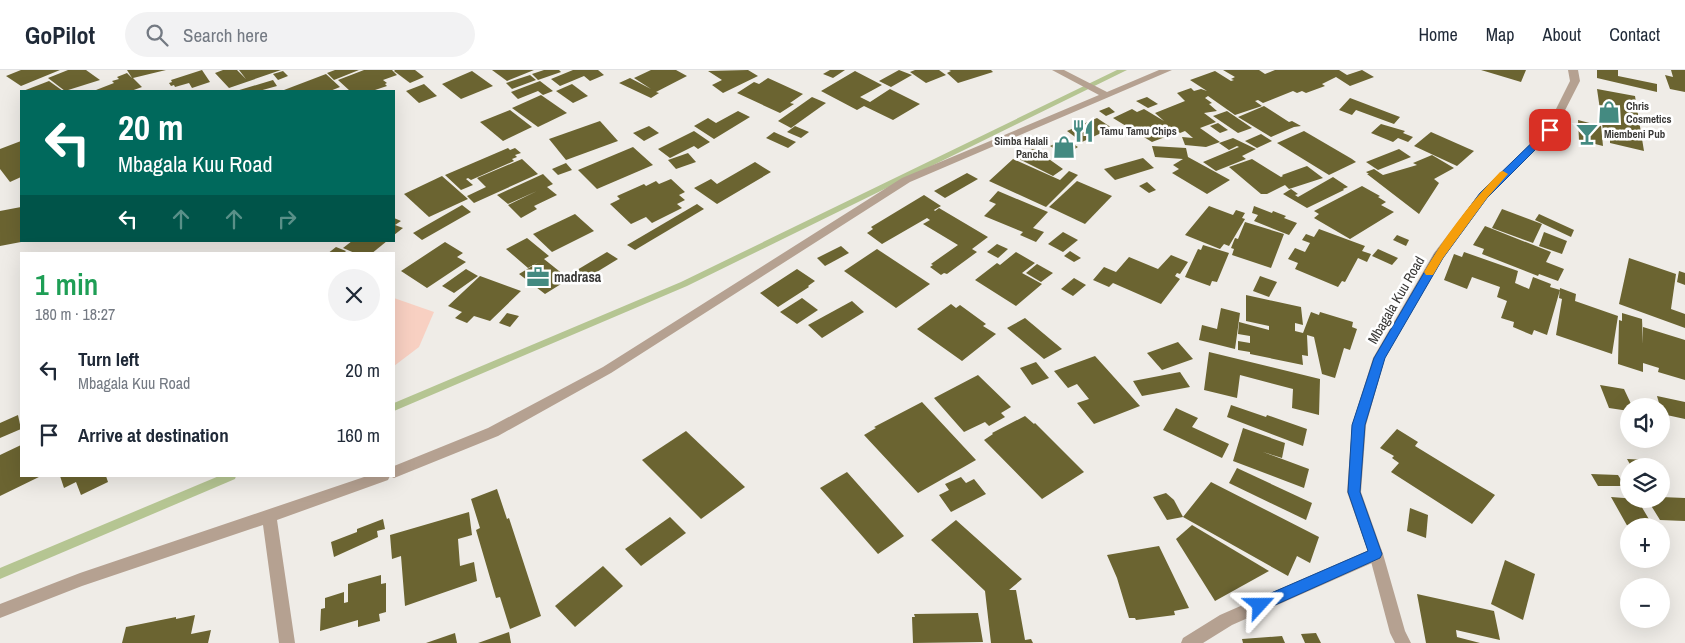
<!DOCTYPE html>
<html lang="en">
<head>
<meta charset="utf-8">
<style>
	:root { --surface:#fff; --page:#f2f2f3; --text:#1f2937; --muted:#747a83; --line:#e0e1e3 }
	body { margin:0; font-family:"Archivo Narrow",sans-serif; background:var(--page); color:var(--text); height:100vh; display:flex; flex-direction:column; font-size:19px; white-space:nowrap }
	* { box-sizing:border-box; margin:0 }
	p { font-size:16px; color:var(--muted) }
	.icon { flex:none; width:28px; height:28px; fill:none; stroke:currentColor; stroke-width:2; stroke-linecap:round; stroke-linejoin:round }
	.map { position:relative; flex:1; overflow:hidden }
	.details { position:absolute; left:20px; top:182px; width:375px; height:225px; display:flex; flex-direction:column; background:var(--surface); border-radius:0px; box-shadow:0 5px 20px #0002 }
	.details>* { flex:none }
	.guide { position:absolute; left:20px; top:20px; width:375px; height:152px; border-radius:0px; box-shadow:0 5px 20px #0002; background:#00695c; color:#fff; overflow:hidden }
	.fabs { position:absolute; left:1620px; top:328px; display:grid; gap:10px }
	.fabs a { display:grid; place-items:center; width:50px; height:50px; border-radius:50%; background:var(--surface); box-shadow:0 5px 20px #0002; font-size:25px }
	.pin { position:absolute; display:grid; place-items:center; width:42px; height:42px; color:#fff; margin:-21px; border-radius:10px; box-shadow:0 2px 8px #0006 }
	.me { position:absolute; width:55px; margin:-28px; rotate:66deg; stroke-linejoin:round; filter:drop-shadow(0 0 4px #0008) }
	.turn { display:flex; align-items:center; gap:18px; height:105px; padding:0 15px; font-size:22px }
	.turn .icon { width:65px; height:65px; stroke-width:2.5 }
	.turn b { display:block; font-size:35px; line-height:42px }
	.lanes { display:flex; align-items:center; height:48px; padding:0 15px; background:#0003; justify-content:center; gap:25px; direction:ltr }
	.lanes .off { opacity:.35 }
	.round { display:grid; place-items:center; flex:none; width:52px; height:52px; border-radius:26px; background:var(--page) }
	.summary { display:flex; align-items:center; justify-content:space-between; height:85px; padding:0 15px }
	h1 { font-size:30px; font-weight:600; line-height:38px; color:#1e9e55 }
	ul { padding:0; list-style:none }
	li { display:flex; align-items:center; gap:15px; height:65px; padding:0 15px }
	li div { flex:1 }
	li b { display:block; font-size:19px }
	li em { font-style:normal }
	header { display:flex; align-items:center; gap:30px; box-sizing:border-box; height:70px; padding:0 25px; background:var(--surface); border-bottom:1px solid var(--line) }
	header strong { font-size:24px }
	nav { display:flex; gap:28px; margin-inline-start:auto; font-size:18px }
	.search { width:350px; height:45px; background:var(--page); display:flex; align-items:center; gap:12px; box-sizing:border-box; padding:0 18px; border-radius:28px; color:var(--muted); font-size:19px }
	.map>svg:first-child { display:block }
	.green { fill:#f8d0c2 }
	.lines { fill:none; stroke-linecap:round; stroke-linejoin:round }
	.stream { fill:#b5c592; fill-rule:evenodd }
	.building { fill:#6b6431 }
	.minor { fill:#b5a191; fill-rule:evenodd }
	.tertiary { fill:#b5a191; fill-rule:evenodd }
	.route { fill:#1a73e8; stroke:#114b97 }
	.slow { fill:#f59e0b }
	.labels { text-anchor:middle; stroke-width:5; stroke-linejoin:round; paint-order:stroke }
	.far-poi-label { font-size:11px; font-weight:bold; fill:#3a3937; stroke:#fff; text-anchor:start }
	.poi-label { font-size:14px; font-weight:bold; fill:#3a3937; stroke:#fff; text-anchor:start }
	.street-label { font-size:14px; fill:#3a3937; stroke:#fff }
</style>
</head>
<body>
<header>
<strong>GoPilot</strong>
<div class="search"><svg class="icon" aria-label="search" viewBox="0 0 24 24"><circle cx="10" cy="10" r="6"/><path d="M15 15l6 6"/></svg>Search here</div>
<nav><a>Home</a><a>Map</a><a>About</a><a>Contact</a></nav>
</header>
<div class="map">
<svg width="1685" height="573" viewBox="0 0 1685 573">
	<rect width="100%" height="100%" fill="#efece7"/>
	<!-- green -->
	<polygon class="green" points="394,228 434,242 419,277 394,296"/>
	<g class="lines">
		<!-- stream -->
		<g class="stream">
			<polygon points="1117,0 1127,0 687,216 394,341 394,333 681,212"/>
			<polygon points="219,406 236,406 235,409 0,509 0,498"/>
		</g>
	</g>
	<!-- building -->
	<g class="building">
		<polygon points="21,0 60,0 21,16 6,6"/>
		<polygon points="68,0 86,0 100,10 65,21 48,8"/>
		<polygon points="127,0 166,0 133,8 142,17 131,21 96,20 114,13 112,11 119,9 117,7 127,3 132,8"/>
		<polygon points="202,0 210,12 192,18 189,13 175,17 174,15 171,16 169,13 172,12 171,10"/>
		<polygon points="223,0 237,0 246,9 239,0 281,0 229,18 215,3"/>
		<polygon points="335,0 359,0 334,10 327,3"/>
		<polygon points="364,0 392,0 397,5 383,10 387,13 385,14 387,16 372,21 350,21 338,10"/>
		<polygon points="395,0 415,0 424,7 410,13 394,1"/>
		<polygon points="492,0 534,0 507,11"/>
		<polygon points="544,0 559,0 561,2 538,10 532,4"/>
		<polygon points="573,0 598,0 604,5 590,11 584,6 560,16 551,9"/>
		<polygon points="651,0 676,0 687,6 656,22 659,23 651,28 619,13 630,8 651,19 634,8"/>
		<polygon points="748,0 758,6 723,23 712,15 722,10 708,1"/>
		<polygon points="830,0 845,0 833,8 823,4"/>
		<polygon points="899,0 912,5 891,17 879,11"/>
		<polygon points="915,0 939,0 946,5 926,13 910,2"/>
		<polygon points="949,0 991,0 993,2 958,13 947,3 951,1"/>
		<polygon points="1223,0 1259,0 1265,4 1275,0 1339,0 1347,5 1362,0 1374,7 1350,16 1336,7 1322,14 1325,16 1306,23 1302,21 1297,23 1293,21 1263,33 1258,30 1255,31 1262,36 1235,45 1208,26 1205,28 1212,33 1209,34 1217,41 1204,43 1216,52 1200,58 1220,72 1206,77 1185,75 1182,67 1193,68 1185,61 1180,63 1176,60 1171,62 1173,64 1152,72 1113,48 1132,39 1137,42 1144,39 1164,51 1155,43 1185,31 1177,23 1191,18 1194,21 1201,19 1207,21 1190,10 1215,1 1231,11 1234,10 1231,9 1235,7"/>
		<polygon points="1481,0 1526,0 1521,12"/>
		<polygon points="1597,0 1618,0 1618,6 1657,14 1657,22 1597,8"/>
		<polygon points="1671,0 1685,0 1685,22 1670,19 1665,5 1673,7"/>
		<polygon points="283,1 288,6 278,10 273,4"/>
		<polygon points="472,1 493,16 461,29 442,14"/>
		<polygon points="855,1 882,15 860,27 870,32 890,19 920,34 893,50 864,36 857,40 821,21"/>
		<polygon points="326,4 340,17 330,21 284,20"/>
		<polygon points="530,5 536,10 512,19 506,13"/>
		<polygon points="768,8 803,24 790,33 794,34 780,43 737,23 754,12 759,14"/>
		<polygon points="273,10 277,16 259,21 236,21"/>
		<polygon points="49,11 63,21 23,21"/>
		<polygon points="540,11 553,21 543,25 538,21 518,29 511,22"/>
		<polygon points="424,14 437,26 419,33 406,21"/>
		<polygon points="572,14 588,26 573,33 556,21"/>
		<polygon points="1597,19 1635,26 1644,81 1610,73 1610,68 1604,67"/>
		<polygon points="541,25 567,43 538,57 512,38"/>
		<polygon points="812,27 826,33 791,58 778,51"/>
		<polygon points="1147,27 1158,34 1148,38 1136,31"/>
		<polygon points="1350,28 1400,47 1394,54 1356,40 1352,45 1339,40"/>
		<polygon points="1264,36 1289,52 1292,51 1301,56 1294,57 1271,67 1238,47"/>
		<polygon points="1109,37 1115,42 1106,46 1099,41"/>
		<polygon points="510,40 532,57 503,71 480,52"/>
		<polygon points="738,41 750,47 714,69 694,56 708,48 716,53"/>
		<polygon points="1227,41 1252,58 1238,63 1213,46"/>
		<polygon points="1097,48 1112,58 1082,72 1067,61"/>
		<polygon points="1578,50 1601,56 1603,76 1579,70"/>
		<polygon points="600,51 618,71 566,90 549,69"/>
		<polygon points="1218,53 1228,60 1220,63 1210,56"/>
		<polygon points="1381,54 1405,61 1403,63 1413,67 1408,72 1398,68 1393,72 1371,63"/>
		<polygon points="649,56 659,63 644,71 633,63"/>
		<polygon points="795,56 809,62 801,68 787,62"/>
		<polygon points="694,61 710,72 698,79 694,76 670,88 658,79"/>
		<polygon points="1304,61 1352,89 1356,92 1329,105 1277,73"/>
		<polygon points="774,62 796,72 788,78 766,68"/>
		<polygon points="1431,62 1474,81 1457,96 1414,76"/>
		<polygon points="1261,64 1272,71 1257,78 1245,71"/>
		<polygon points="1233,68 1256,79 1242,86 1246,89 1216,101 1203,92 1239,77 1237,76 1229,80 1219,73"/>
		<polygon points="1065,69 1078,77 1065,85 1050,76"/>
		<polygon points="21,71 21,107 10,112 0,99 0,79"/>
		<polygon points="1152,76 1186,78 1188,87 1230,110 1207,124 1172,103 1179,99 1173,95 1183,89 1155,87"/>
		<polygon points="633,77 653,95 597,119 578,100"/>
		<polygon points="508,78 510,80 515,78 521,83 515,85 517,87 512,89 514,91 471,110 468,108 466,109 473,115 461,120 445,105"/>
		<polygon points="1032,79 1042,81 1049,86 1046,87 1063,99 1053,106 1017,88"/>
		<polygon points="1399,79 1411,87 1378,100 1366,92"/>
		<polygon points="688,83 696,92 676,99 668,90"/>
		<polygon points="1432,85 1454,98 1434,109 1439,113 1419,144 1367,104 1369,104 1366,102 1374,99 1383,105 1417,95 1413,93"/>
		<polygon points="1143,88 1154,98 1115,110 1104,99"/>
		<polygon points="522,89 538,104 474,133 467,126 486,117 477,108"/>
		<polygon points="1013,89 1060,110 1069,101 1078,105 1046,137 989,111"/>
		<polygon points="1252,89 1281,107 1283,106 1282,105 1307,96 1323,108 1289,119 1285,115 1267,124 1261,124 1229,97"/>
		<polygon points="755,92 771,102 717,134 694,118 711,109 717,114"/>
		<polygon points="566,93 572,100 558,105 552,99"/>
		<polygon points="967,103 978,109 945,128 934,121"/>
		<polygon points="543,104 553,114 547,117 557,125 534,136 537,139 521,148 508,135 537,121 508,134 497,125"/>
		<polygon points="442,106 468,129 429,147 404,124"/>
		<polygon points="1333,107 1348,117 1343,119 1344,120 1307,138 1283,124 1291,119 1298,124 1295,125 1298,127"/>
		<polygon points="671,109 685,122 679,125 685,130 677,134 682,138 652,153 646,147 631,154 610,134 620,129 617,126 644,114 646,116 656,111 659,114"/>
		<polygon points="1077,111 1112,126 1085,154 1049,137"/>
		<polygon points="1147,112 1156,120 1149,123 1139,116"/>
		<polygon points="1362,116 1380,126 1378,127 1386,132 1381,135 1394,142 1350,169 1314,148 1319,144 1314,141"/>
		<polygon points="998,121 1048,142 1033,158 1044,162 1036,172 1020,165 1023,162 984,146 996,134 989,131"/>
		<polygon points="924,125 941,136 934,140 935,141 939,138 988,167 972,179 977,182 947,204 944,203 941,205 930,197 933,195 931,194 958,175 923,154 930,150 927,148 882,174 867,163 873,159 871,157"/>
		<polygon points="697,134 704,139 635,180 627,175"/>
		<polygon points="462,135 471,142 422,170 413,163"/>
		<polygon points="1209,136 1233,145 1236,140 1245,143 1242,148 1245,149 1229,176 1224,174 1220,179 1185,165"/>
		<polygon points="1254,136 1272,143 1273,141 1286,146 1284,148 1297,153 1289,165 1254,151 1258,145 1252,143"/>
		<polygon points="21,137 21,172 0,176 0,141"/>
		<polygon points="1502,139 1542,154 1533,173 1492,158"/>
		<polygon points="575,144 594,161 552,182 533,164"/>
		<polygon points="1539,144 1574,160 1571,167 1535,150"/>
		<polygon points="394,148 401,151 395,155 403,158 394,165"/>
		<polygon points="1245,152 1284,164 1271,198 1232,185 1234,179 1231,178 1235,168 1238,169"/>
		<polygon points="1485,156 1551,182 1546,192 1564,199 1558,211 1539,204 1538,206 1482,184 1484,179 1473,175"/>
		<polygon points="1319,159 1365,176 1362,181 1371,184 1367,192 1358,188 1345,212 1342,211 1338,217 1295,199 1298,193 1288,189 1295,178 1305,182 1310,173 1302,170 1306,164 1314,167"/>
		<polygon points="1063,162 1078,170 1063,182 1048,174"/>
		<polygon points="1544,162 1567,171 1562,184 1539,176"/>
		<polygon points="1397,165 1409,170 1406,176 1393,170"/>
		<polygon points="527,168 549,186 544,189 569,209 545,224 519,204 539,192 528,198 506,179"/>
		<polygon points="352,171 387,171 371,184 357,184 343,178"/>
		<polygon points="445,172 463,183 457,187 466,192 427,218 401,201"/>
		<polygon points="997,174 1008,179 998,188 987,182"/>
		<polygon points="1203,175 1229,183 1217,212 1212,211 1210,216 1185,207 1198,179 1201,180"/>
		<polygon points="841,176 849,183 825,196 817,188"/>
		<polygon points="336,177 346,181 345,182 349,184 327,184"/>
		<polygon points="877,179 930,214 896,238 844,201"/>
		<polygon points="1378,179 1398,188 1392,195 1372,186"/>
		<polygon points="1070,181 1081,188 1074,192 1064,186"/>
		<polygon points="607,182 618,189 582,211 572,203"/>
		<polygon points="1016,182 1035,193 1022,203 1042,214 1016,236 975,210 997,193 1000,195"/>
		<polygon points="1464,182 1518,201 1515,213 1529,219 1533,207 1551,214 1550,217 1560,220 1547,265 1534,260 1532,265 1513,257 1514,252 1501,248 1507,231 1497,227 1500,217 1472,207 1467,219 1444,210 1454,184 1462,187"/>
		<polygon points="1171,185 1188,192 1180,204 1177,203 1175,206 1180,209 1161,234 1113,213 1109,217 1093,210 1104,197 1116,202 1129,187 1158,199"/>
		<polygon points="1629,188 1676,204 1671,239 1685,244 1685,258 1619,234"/>
		<polygon points="1037,194 1053,203 1041,212 1026,203"/>
		<polygon points="466,199 478,206 454,223 442,216"/>
		<polygon points="797,199 815,211 808,216 809,217 778,237 760,223"/>
		<polygon points="1679,201 1685,203 1685,215 1677,212"/>
		<polygon points="480,206 521,221 490,251 474,246 467,253 455,248 462,242 448,236"/>
		<polygon points="1260,206 1277,212 1269,227 1253,221"/>
		<polygon points="1074,208 1086,215 1073,226 1061,219"/>
		<polygon points="1560,218 1576,224 1575,231 1618,246 1612,284 1556,265 1562,229 1559,228"/>
		<polygon points="1246,225 1301,237 1303,255 1295,253 1295,261 1303,263 1311,242 1319,245 1320,242 1353,252 1352,257 1357,259 1350,280 1344,278 1335,308 1322,304 1314,267 1307,265 1308,286 1302,285 1303,295 1250,284 1250,282 1238,280 1238,271 1250,273 1250,266 1238,264 1239,252 1269,260 1269,256 1246,251"/>
		<polygon points="802,228 818,240 797,254 780,242"/>
		<polygon points="852,231 864,242 822,268 808,255"/>
		<polygon points="951,234 956,238 960,235 986,254 983,256 996,264 962,291 917,259"/>
		<polygon points="1221,238 1240,243 1235,279 1199,270 1202,255 1217,259"/>
		<polygon points="507,243 519,246 510,257 499,253"/>
		<polygon points="1622,243 1642,249 1643,274 1643,257 1685,270 1685,310 1658,302 1659,298 1643,293 1643,302 1618,294 1619,250 1622,251"/>
		<polygon points="1025,248 1062,279 1044,289 1007,258"/>
		<polygon points="1178,272 1193,289 1162,300 1147,283"/>
		<polygon points="1209,282 1320,309 1319,345 1292,338 1293,319 1240,305 1237,328 1204,320"/>
		<polygon points="1095,286 1140,336 1094,354 1077,333 1089,329 1077,314 1068,318 1054,301"/>
		<polygon points="1036,292 1049,308 1032,315 1020,298"/>
		<polygon points="1180,302 1190,317 1142,326 1133,311"/>
		<polygon points="978,305 1011,337 1001,343 1005,347 989,356 985,352 964,362 934,328"/>
		<polygon points="1600,315 1624,319 1632,336 1629,336 1629,341 1609,338"/>
		<polygon points="1657,326 1685,332 1685,349 1662,344"/>
		<polygon points="922,332 976,390 918,423 864,365 876,358 874,357"/>
		<polygon points="1231,335 1266,347 1267,345 1307,359 1303,376 1227,347"/>
		<polygon points="1176,338 1198,348 1192,357 1229,374 1222,388 1163,360"/>
		<polygon points="18,345 21,359 0,368 0,353"/>
		<polygon points="1025,346 1034,354 1035,353 1084,402 1042,429 984,370 993,364 992,363"/>
		<polygon points="1243,358 1285,373 1282,388 1263,382 1309,399 1304,418 1233,391"/>
		<polygon points="1397,359 1418,372 1415,376 1495,425 1472,454 1391,402 1399,393 1392,388 1394,386 1380,378"/>
		<polygon points="686,361 745,417 701,449 642,390"/>
		<polygon points="21,375 21,406 41,406 0,426 0,385"/>
		<polygon points="1627,389 1649,390 1653,396 1631,396"/>
		<polygon points="1237,398 1312,433 1306,450 1229,413"/>
		<polygon points="847,402 904,466 878,484 820,418"/>
		<polygon points="1591,404 1618,405 1625,416 1598,416"/>
		<polygon points="60,406 106,406 108,412 81,425 76,412 64,418"/>
		<polygon points="961,407 966,413 974,409 986,424 951,442 939,425 949,420 945,414"/>
		<polygon points="1211,412 1319,467 1310,493 1297,486 1288,506 1183,447"/>
		<polygon points="497,419 507,449 509,448 541,546 510,559 500,527 496,528 476,460 480,458 471,429"/>
		<polygon points="1166,423 1174,430 1183,447 1167,450 1153,427"/>
		<polygon points="1611,427 1637,429 1653,456 1629,456 1629,459"/>
		<polygon points="1661,427 1685,428 1685,451 1660,450 1647,429 1661,429"/>
		<polygon points="1410,438 1428,445 1426,468 1407,461"/>
		<polygon points="469,442 472,465 458,469 460,496 474,492 477,511 405,536 401,486 392,489 390,465"/>
		<polygon points="670,447 686,463 641,496 625,479"/>
		<polygon points="383,449 385,459 377,461 378,467 334,487 331,472 357,462 357,459"/>
		<polygon points="956,450 1022,509 1009,520 1016,520 1025,570 1031,569 1033,573 991,573 985,521 931,470"/>
		<polygon points="1192,455 1269,501 1215,531 1176,469"/>
		<polygon points="1159,476 1189,538 1174,541 1175,545 1136,550 1135,548 1129,548 1117,508 1107,485"/>
		<polygon points="1505,490 1535,504 1523,550 1491,534"/>
		<polygon points="603,496 623,516 575,557 555,536"/>
		<polygon points="381,505 381,514 386,513 386,542 379,544 380,551 358,557 358,550 320,561 321,539 325,538 325,528 344,522 344,533 348,532 348,514"/>
		<polygon points="1417,524 1494,541 1500,570 1456,560 1457,567 1480,573 1426,573"/>
		<polygon points="978,543 983,572 913,573 912,547 915,547 914,544"/>
		<polygon points="195,545 191,564 211,560 208,573 122,573 126,557 176,547 176,549"/>
		<polygon points="509,562 511,573 478,573"/>
		<polygon points="455,563 457,573 426,573"/>
		<polygon points="1316,563 1321,573 1305,573 1301,564"/>
		<polygon points="1282,566 1285,573 1243,573 1242,569"/>
	</g>
	<g class="lines">
		<!-- minor -->
		<g class="minor">
			<polygon points="1052,0 1064,0 1107,22 1159,0 1172,0 910,112 611,303 498,366 399,406 394,408 390,406 388,410 277,450 295,573 279,573 263,455 82,516 0,548 0,534 80,503 367,406 394,406 394,396 488,358 603,297 902,108 1099,25"/>
			<polygon points="1376,477 1381,479 1383,484 1381,489 1232,555 1203,573 1181,573 1183,568 1220,545"/>
		</g>
		<!-- tertiary -->
		<polygon class="tertiary" points="1568,0 1578,0 1580,11 1555,60 1487,128 1443,188 1385,288 1366,355 1361,422 1383,484 1405,561 1411,573 1395,573 1390,563 1369,484 1347,422 1352,355 1373,288 1434,183 1479,124 1546,59 1570,11"/>
	</g>
	<!-- route -->
	<polygon class="route" points="1550,57 1553,58 1553,62 1487,128 1443,188 1385,288 1365,355 1360,422 1382,484 1380,488 1264,540 1260,542 1255,540 1252,535 1255,530 1368,481 1348,422 1352,355 1374,288 1435,184 1480,123 1547,58"/>
	<!-- slow -->
	<path class="slow" d="M1503,101l5,3 -21,24 -44,60 -10,17h-7l-2,-3c21,-36 47,-70 76,-100z"/>
	<!-- icons -->
	<defs>
		<symbol id="shop-bare" viewBox="-9 -9 18 18"><path d="M-5-2.5h2.3a2.7 3.5 0 0 1 5.4 0H5L5.5 6h-11ZM-1.5-2.5h3a1.5 2.3 0 0 0-3 0Z" fill="#448a81" stroke="#fff" stroke-width="2.5" paint-order="stroke"/></symbol>
		<symbol id="restaurant-bare" viewBox="-9 -9 18 18"><path d="M-5-6h1v4h1v-4h1v4h1v-4h1v5L-1.5 .5V6h-2V.5L-5-1ZM5-6V6H3V1.5H1.5Q1.5-4 5-6Z" fill="#448a81" stroke="#fff" stroke-width="2.5" paint-order="stroke"/></symbol>
		<symbol id="bar-bare" viewBox="-9 -9 18 18"><path d="M-6-5H6L.8 .8V4.5H3.5V6h-7V4.5H-.8V.8Z" fill="#448a81" stroke="#fff" stroke-width="2.5" paint-order="stroke"/></symbol>
		<symbol id="office-bare" viewBox="-9 -9 18 18"><path d="M-6-3h4V-5.5h4V-3h4V5H-6ZM-1-4.5V-3h2v-1.5ZM-6 0V1H6V0Z" fill="#448a81" stroke="#fff" stroke-width="2.5" paint-order="stroke"/></symbol>
	</defs>
	<g fill-rule="evenodd">
		<use href="#shop-bare" x="1593" y="26" width="32" height="32"/>
		<use href="#restaurant-bare" x="1067" y="45" width="32" height="32"/>
		<use href="#bar-bare" x="1571" y="48" width="32" height="32"/>
		<use href="#shop-bare" x="1048" y="61" width="32" height="32"/>
		<use href="#office-bare" x="522" y="191" width="32" height="32"/>
	</g>
	<g class="labels">
		<!-- far-poi labels -->
		<g class="far-poi-label">
			<text x="1626" y="40">Chris<tspan x="1626" dy="13">Cosmetics</tspan></text>
			<text x="1100" y="65">Tamu Tamu Chips</text>
			<text x="1604" y="68">Miembeni Pub</text>
			<text x="1048" y="75" text-anchor="end">Simba Halali<tspan x="1048" dy="13">Pancha</tspan></text>
		</g>
		<!-- poi labels -->
		<g class="poi-label">
			<text x="554" y="212">madrasa</text>
		</g>
		<!-- street labels -->
		<g class="street-label">
			<text transform="translate(1396 230) rotate(-60)" y="5">Mbagala Kuu Road</text>
		</g>
	</g>
</svg>
<div class="fabs">
<a><svg class="icon" aria-label="sound" viewBox="0 0 24 24"><path d="M4 9h4l5-4v14l-5-4H4zM17 9q2 3 0 6"/></svg></a>
<a><svg class="icon" aria-label="layers" viewBox="0 0 24 24"><path d="M12 4l9 5-9 5-9-5zM3 14l9 5 9-5"/></svg></a>
<a>+</a>
<a>−</a>
</div>
<div class="pin" style="left:1550px;top:60px;background:#d93025"><svg class="icon" aria-label="arrive" viewBox="0 0 24 24"><path d="M6 21V4h12l-3 4 3 4H6"/></svg></div>
<svg class="me" style="left:1260px;top:535px" viewBox="-20 -20 40 40"><path d="M0-17L14 15 0 8-14 15z" fill="#1a73e8" stroke="#fff" stroke-width="4"/></svg>
<div class="guide">
<div class="turn"><svg class="icon" aria-label="left" viewBox="0 0 24 24"><path d="M17 20v-9H6M10 6l-5 5 5 5"/></svg><div><b>20 m</b>Mbagala Kuu Road</div></div>
<div class="lanes"><svg class="icon" aria-label="left" viewBox="0 0 24 24"><path d="M17 20v-9H6M10 6l-5 5 5 5"/></svg><svg class="icon off" aria-label="ahead" viewBox="0 0 24 24"><path d="M12 20V5M6 11l6-6 6 6"/></svg><svg class="icon off" aria-label="ahead" viewBox="0 0 24 24"><path d="M12 20V5M6 11l6-6 6 6"/></svg><svg class="icon off" aria-label="right" viewBox="0 0 24 24"><path d="M7 20v-9h11M14 6l5 5-5 5"/></svg></div>
</div>
<section class="details">
<div class="summary"><div><h1>1 min</h1><p>180 m · 18:27</p></div><a class="round"><svg class="icon" aria-label="close" viewBox="0 0 24 24"><path d="M6 6l12 12M18 6L6 18"/></svg></a></div>
<ul>
<li><svg class="icon" aria-label="left" viewBox="0 0 24 24"><path d="M17 20v-9H6M10 6l-5 5 5 5"/></svg><div><b>Turn left</b><p>Mbagala Kuu Road</p></div><em>20 m</em></li>
<li><svg class="icon" aria-label="arrive" viewBox="0 0 24 24"><path d="M6 21V4h12l-3 4 3 4H6"/></svg><div><b>Arrive at destination</b></div><em>160 m</em></li>
</ul>
</section>
</div>
</body>
</html>
